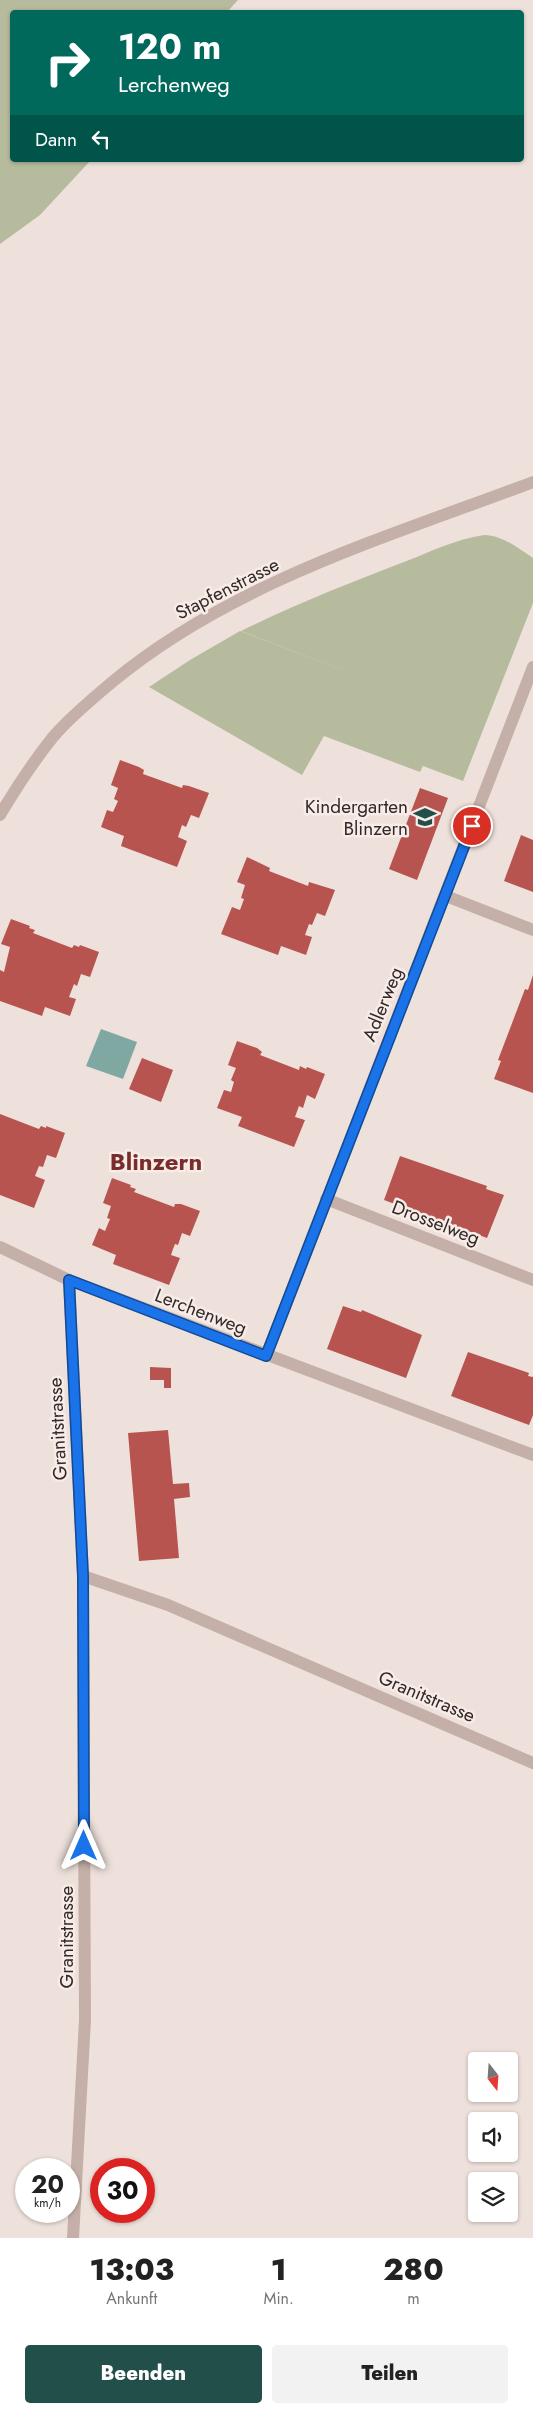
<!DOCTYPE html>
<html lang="de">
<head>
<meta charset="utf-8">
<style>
	:root { --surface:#fff; --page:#f2f2f2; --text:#222; --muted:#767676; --accent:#224f49 }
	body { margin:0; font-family:Jost,sans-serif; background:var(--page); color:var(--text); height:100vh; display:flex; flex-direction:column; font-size:19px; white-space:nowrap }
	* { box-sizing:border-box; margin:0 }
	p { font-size:16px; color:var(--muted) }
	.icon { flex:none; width:28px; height:28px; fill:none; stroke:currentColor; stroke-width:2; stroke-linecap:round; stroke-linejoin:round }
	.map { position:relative; height:2238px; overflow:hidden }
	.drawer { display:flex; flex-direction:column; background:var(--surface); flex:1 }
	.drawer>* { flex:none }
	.guide { position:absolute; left:10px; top:10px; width:514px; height:152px; border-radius:5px; box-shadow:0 1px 4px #0004; background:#00695c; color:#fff; overflow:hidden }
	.needle { width:32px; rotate:163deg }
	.controls { position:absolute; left:468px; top:2052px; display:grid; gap:10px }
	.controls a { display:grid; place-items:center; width:50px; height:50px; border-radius:5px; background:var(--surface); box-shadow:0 1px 4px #0004; font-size:25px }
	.speed { position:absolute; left:15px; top:2158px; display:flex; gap:10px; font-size:25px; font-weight:700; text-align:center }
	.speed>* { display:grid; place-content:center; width:65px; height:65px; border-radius:50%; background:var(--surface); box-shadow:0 1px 4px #0004; line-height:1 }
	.speed small { font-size:12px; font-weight:400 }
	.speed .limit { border:8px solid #d22; background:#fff; color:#111 }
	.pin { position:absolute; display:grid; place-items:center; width:42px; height:42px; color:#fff; margin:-21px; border:2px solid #fff; border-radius:50%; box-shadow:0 1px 5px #0007 }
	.me { position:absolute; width:55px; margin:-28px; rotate:0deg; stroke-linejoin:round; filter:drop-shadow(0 0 4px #0008) }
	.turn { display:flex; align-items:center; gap:18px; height:105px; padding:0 25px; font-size:22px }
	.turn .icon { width:65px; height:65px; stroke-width:2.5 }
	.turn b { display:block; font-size:35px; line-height:42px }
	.then { display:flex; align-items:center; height:48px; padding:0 25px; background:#0003; gap:10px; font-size:19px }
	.eta { display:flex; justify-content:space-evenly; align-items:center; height:85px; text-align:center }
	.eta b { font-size:30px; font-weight:800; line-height:35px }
	.cta { display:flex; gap:10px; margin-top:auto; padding:10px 25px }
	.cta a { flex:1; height:58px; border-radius:5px; background:var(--accent); color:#fff; font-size:20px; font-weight:800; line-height:58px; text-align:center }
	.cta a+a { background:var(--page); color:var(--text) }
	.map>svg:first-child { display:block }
	.green { fill:#b7bb9d }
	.water { fill:#7ea8a1 }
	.building { fill:#b75450 }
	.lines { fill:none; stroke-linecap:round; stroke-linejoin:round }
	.minor { stroke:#c5b0a9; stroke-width:12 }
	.route-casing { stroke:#114b97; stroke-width:12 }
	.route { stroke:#1a73e8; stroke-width:9 }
	.labels { text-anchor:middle; stroke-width:5; stroke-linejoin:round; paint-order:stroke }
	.street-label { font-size:19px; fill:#332928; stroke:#f7ece7 }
	.poi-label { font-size:19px; fill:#332928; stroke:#f7ece7; text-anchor:end }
	.district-label { font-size:24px; font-weight:bold; fill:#782d2b; stroke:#f7ece7 }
</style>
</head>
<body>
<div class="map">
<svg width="533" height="2238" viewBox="0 0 533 2238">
	<rect width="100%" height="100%" fill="#eee1db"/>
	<!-- green -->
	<g class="green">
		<polygon points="0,0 238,0 227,12 12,12 12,160 91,160 40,215 0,244"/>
		<path d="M484,535c20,1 32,12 49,23v45l-70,178 -40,-15 -3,6 -96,-36 -22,39 -153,-88 41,-27 50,-29 142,54 -141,-54c53,-26 108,-48 163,-69 26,-10 52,-23 80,-27z"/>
	</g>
	<!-- water -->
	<polygon class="water" points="101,1029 137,1042 123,1079 86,1066"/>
	<!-- building -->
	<g class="building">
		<polygon points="120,760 139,767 144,770 143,774 182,788 183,785 189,786 209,793 199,818 191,815 186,827 182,825 178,837 187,841 177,867 121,846 124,836 101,827 107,810 113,812 118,801 114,799 118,788 111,785"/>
		<polygon points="420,788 448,798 417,880 389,869"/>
		<polygon points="521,835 533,840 533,892 504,881"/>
		<polygon points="247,857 270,868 269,871 308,886 309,882 335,890 325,916 317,913 312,925 309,924 305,935 312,937 306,955 281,946 278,955 221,934 232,907 240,910 244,899 241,898 245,885 237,882"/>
		<polygon points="11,919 30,926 29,928 35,930 33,933 72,948 74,945 79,947 80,945 99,952 90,977 81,974 77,986 74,984 69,997 76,999 70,1016 45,1007 42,1016 0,1001 0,970 4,972 10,947 1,944"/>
		<polygon points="533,975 533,1093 494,1079 501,1061 498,1060 525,989 528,990"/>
		<polygon points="237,1041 257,1048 262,1052 260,1055 299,1070 300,1066 306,1069 307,1067 325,1074 315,1099 307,1095 303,1108 299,1106 295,1117 305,1120 294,1147 238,1126 242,1117 217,1108 224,1090 231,1092 234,1082 231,1080 236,1068 228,1065"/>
		<polygon points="142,1058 173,1070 161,1102 129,1089"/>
		<polygon points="0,1114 39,1129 41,1126 46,1128 46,1126 65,1133 56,1158 47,1155 43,1167 39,1166 35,1176 45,1180 34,1208 0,1195"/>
		<polygon points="400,1156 487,1186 486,1189 504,1195 487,1238 384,1200"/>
		<polygon points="112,1178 131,1185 130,1187 136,1189 134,1192 174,1207 175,1204 181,1204 200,1211 190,1236 182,1233 178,1245 175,1244 173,1249 171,1255 180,1258 169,1285 113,1264 116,1255 92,1245 99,1228 105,1231 110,1219 107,1218 111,1206 103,1203"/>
		<polygon points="343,1306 361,1312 362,1310 422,1335 406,1378 327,1349"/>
		<polygon points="468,1352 529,1373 528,1376 533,1377 533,1415 529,1425 451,1396"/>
		<polygon points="150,1367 171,1368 171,1388 164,1388 164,1380 150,1380"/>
		<polygon points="168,1430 173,1484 189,1483 190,1497 174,1499 179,1558 139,1561 128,1433"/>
	</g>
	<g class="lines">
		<!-- minor -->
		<g class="minor">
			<path d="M0,815c16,-27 33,-53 53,-78 17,-20 38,-37 58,-54 121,-101 277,-146 422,-201"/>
			<polyline points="446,896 533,930"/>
			<polyline points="326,1199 533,1280"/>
			<polyline points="0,1247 69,1280 533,1455"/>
			<polyline points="69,1280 83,1576 85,2020 73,2238"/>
			<polyline points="266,1356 533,667"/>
			<polyline points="83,1576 168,1605 533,1763"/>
		</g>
	</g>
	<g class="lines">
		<defs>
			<polyline id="route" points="84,1846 83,1576 69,1280 266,1356 472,826"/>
		</defs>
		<!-- route casing -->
		<use href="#route" class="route-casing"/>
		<!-- route -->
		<use href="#route" class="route"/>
	</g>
	<!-- icons -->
	<defs>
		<symbol id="school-bare" viewBox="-9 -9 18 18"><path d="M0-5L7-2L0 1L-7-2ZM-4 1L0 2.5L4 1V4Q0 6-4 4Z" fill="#224f49" stroke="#f7ece7" stroke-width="2.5" paint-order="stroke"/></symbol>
	</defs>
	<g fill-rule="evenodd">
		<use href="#school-bare" x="409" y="801" width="32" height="32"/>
	</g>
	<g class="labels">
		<!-- street labels -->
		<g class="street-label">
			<text transform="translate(227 588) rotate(-27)" y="7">Stapfenstrasse</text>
			<text transform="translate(382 1004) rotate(-68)" y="7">Adlerweg</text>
			<text transform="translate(436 1222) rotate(21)" y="7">Drosselweg</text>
			<text transform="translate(201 1311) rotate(21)" y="7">Lerchenweg</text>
			<text transform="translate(57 1429) rotate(-93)" y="7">Granitstrasse</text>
			<text transform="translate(427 1696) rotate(23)" y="7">Granitstrasse</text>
			<text transform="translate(66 1937) rotate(-90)" y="7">Granitstrasse</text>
		</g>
		<!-- poi labels -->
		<g class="poi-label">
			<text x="408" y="813">Kindergarten<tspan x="408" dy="22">Blinzern</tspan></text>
		</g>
		<!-- district labels -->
		<g class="district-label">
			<text x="156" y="1170">Blinzern</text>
		</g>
	</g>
</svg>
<div class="controls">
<a><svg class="needle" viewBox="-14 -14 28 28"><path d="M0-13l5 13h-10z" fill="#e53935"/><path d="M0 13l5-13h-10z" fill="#767676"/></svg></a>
<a><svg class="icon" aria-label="sound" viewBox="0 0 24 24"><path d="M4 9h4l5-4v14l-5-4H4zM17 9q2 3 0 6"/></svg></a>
<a><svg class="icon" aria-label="layers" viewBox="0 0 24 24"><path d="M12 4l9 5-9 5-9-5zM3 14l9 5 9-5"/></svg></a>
</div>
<div class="speed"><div>20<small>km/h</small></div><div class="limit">30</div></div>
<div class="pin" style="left:472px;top:826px;background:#d93025"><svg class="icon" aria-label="arrive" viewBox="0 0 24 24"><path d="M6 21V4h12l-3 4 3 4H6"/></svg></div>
<svg class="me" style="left:84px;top:1846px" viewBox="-20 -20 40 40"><path d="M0-17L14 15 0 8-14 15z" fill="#1a73e8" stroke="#fff" stroke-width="4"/></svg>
<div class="guide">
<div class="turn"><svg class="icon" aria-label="right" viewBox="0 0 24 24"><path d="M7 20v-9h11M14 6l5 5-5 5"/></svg><div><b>120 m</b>Lerchenweg</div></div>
<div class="then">Dann<svg class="icon" aria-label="left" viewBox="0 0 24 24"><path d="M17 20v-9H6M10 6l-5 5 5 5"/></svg></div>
</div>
</div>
<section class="drawer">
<div class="eta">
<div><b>13:03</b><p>Ankunft</p></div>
<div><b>1</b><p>Min.</p></div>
<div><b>280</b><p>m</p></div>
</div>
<div class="cta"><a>Beenden</a><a>Teilen</a></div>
</section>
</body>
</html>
